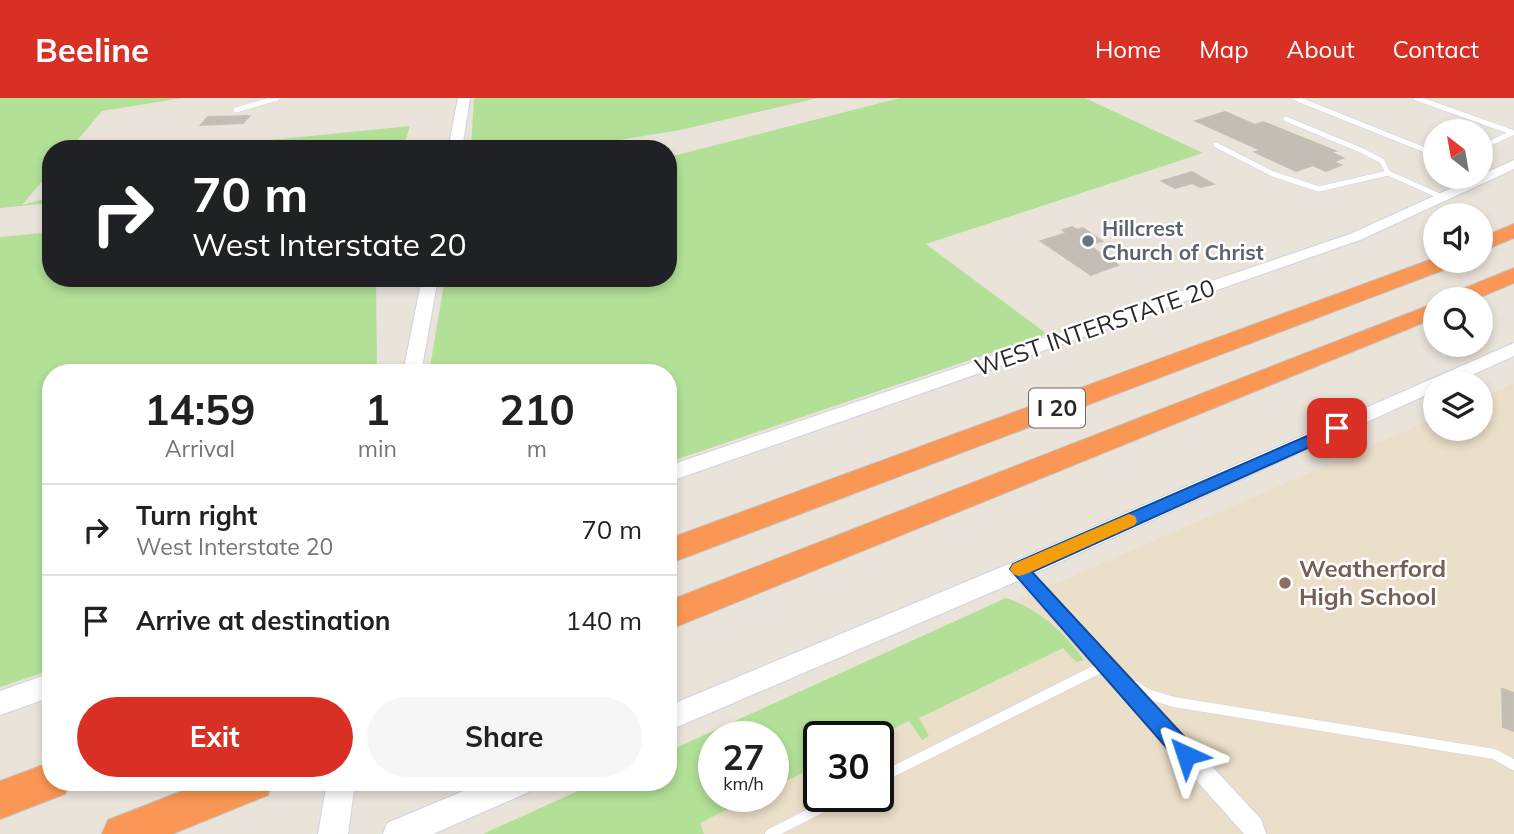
<!DOCTYPE html>
<html lang="en">
<head>
<meta charset="utf-8">
<style>
	:root { --surface:#fff; --page:#f6f6f6; --text:#202124; --muted:#757577; --line:#e0e0e0; --accent:#d93025 }
	body { margin:0; font-family:Mulish,sans-serif; background:var(--page); color:var(--text); height:100vh; display:flex; flex-direction:column; font-size:26px; white-space:nowrap }
	* { box-sizing:border-box; margin:0 }
	p { font-size:23px; color:var(--muted) }
	.icon { flex:none; width:38px; height:38px; fill:none; stroke:currentColor; stroke-width:2; stroke-linecap:round; stroke-linejoin:round }
	.map { position:relative; flex:1; overflow:hidden }
	.sheet { position:absolute; left:42px; top:266px; width:635px; height:427px; display:flex; flex-direction:column; background:var(--surface); border-radius:28px; box-shadow:0 4px 10px #0003 }
	.sheet>* { flex:none }
	.guide { position:absolute; left:42px; top:42px; width:635px; height:147px; border-radius:28px; box-shadow:0 4px 10px #0003; background:#202124; color:#fff; overflow:hidden }
	.needle { width:46px; rotate:329deg }
	.tools { position:absolute; left:1423px; top:21px; display:grid; gap:14px }
	.tools a { display:grid; place-items:center; width:70px; height:70px; border-radius:50%; background:var(--surface); box-shadow:0 4px 10px #0003; font-size:35px }
	.speed { position:absolute; left:698px; top:623px; display:flex; gap:14px; font-size:35px; font-weight:700; text-align:center }
	.speed>* { display:grid; place-content:center; width:91px; height:91px; border-radius:50%; background:var(--surface); box-shadow:0 4px 10px #0003; line-height:1 }
	.speed small { font-size:18px; font-weight:400 }
	.speed .limit { border:4px solid #111; border-radius:10px; background:#fff; color:#111 }
	.pin { position:absolute; display:grid; place-items:center; width:60px; height:60px; color:#fff; margin:-30px; border-radius:14px; box-shadow:0 4px 10px #0006 }
	.me { position:absolute; width:77px; margin:-38px; rotate:318deg; stroke-linejoin:round; filter:drop-shadow(0 0 5px #0008) }
	.turn { display:flex; align-items:center; gap:24px; height:147px; padding:0 35px; font-size:32px }
	.turn .icon { width:91px; height:91px; stroke-width:2.5 }
	.turn b { display:block; font-size:49px; line-height:60px }
	.eta { display:flex; justify-content:space-evenly; align-items:center; height:119px; text-align:center }
	.eta b { font-size:42px; font-weight:700; line-height:49px }
	.cta { display:flex; gap:14px; margin-top:auto; padding:14px 35px }
	.cta a { flex:1; height:80px; border-radius:42px; background:var(--accent); color:#fff; font-size:28px; font-weight:700; line-height:80px; text-align:center }
	.cta a+a { background:var(--page); color:var(--text) }
	ul { padding:0; list-style:none }
	li { display:flex; align-items:center; gap:21px; height:91px; padding:0 35px; border-top:2px solid var(--line) }
	li div { flex:1 }
	li b { display:block; font-size:26px }
	li em { font-style:normal }
	header { display:flex; align-items:center; gap:42px; box-sizing:border-box; height:98px; padding:0 35px; background:var(--accent); color:#fff }
	header strong { font-size:33px }
	nav { display:flex; gap:38px; margin-inline-start:auto; font-size:24px }
	.map>svg:first-child { display:block }
	.education { fill:#ecdfc9; fill-rule:evenodd }
	.green { fill:#b2e097 }
	.building { fill:#c2bdb5; stroke:#c5beb4; stroke-width:2 }
	.lines { fill:none; stroke-linecap:round; stroke-linejoin:round }
	.service-far1-casing { stroke:#cfd3e1; stroke-width:6 }
	.service-casing { stroke:#cfd3e1; stroke-width:11 }
	.minor-casing { stroke:#cfd3e1; stroke-width:2 }
	.secondary-casing { stroke:#cfd3e1; stroke-width:2 }
	.motorway-casing { stroke:#c3c3c3; stroke-width:2 }
	.service-far1 { stroke:#fff; stroke-width:5 }
	.service { stroke:#fff; stroke-width:10 }
	.minor { fill:#fff; fill-rule:evenodd }
	.secondary { fill:#fff; fill-rule:evenodd }
	.motorway { fill:#fa9755; fill-rule:evenodd }
	.route { fill:#1a73e8; stroke:#114b97; stroke-width:2 }
	.slow { fill:#f59e0b }
	.worship-dot { fill:#6b7280; stroke:#fff; stroke-width:2.5 }
	.education-dot { fill:#8d6e63; stroke:#fff; stroke-width:2.5 }
	.labels { text-anchor:middle; stroke-width:5; stroke-linejoin:round; paint-order:stroke }
	.far-worship-label { font-size:21px; font-weight:bold; fill:#5b616d; stroke:#fff; text-anchor:start }
	.shield { fill:#fff; stroke:#686868; stroke-width:2 }
	.shield-label { font-size:23px; font-weight:bold; fill:#282828 }
	.street-label { font-size:24px; fill:#282828; stroke:#fff }
	.education-label { font-size:24px; font-weight:bold; fill:#785e54; stroke:#fff; text-anchor:start }
</style>
</head>
<body>
<header>
<strong>Beeline</strong>
<nav><a>Home</a><a>Map</a><a>About</a><a>Contact</a></nav>
</header>
<div class="map">
<svg width="1514" height="736" viewBox="0 0 1514 736">
	<rect width="100%" height="100%" fill="#eae3da"/>
	<!-- education -->
	<path class="education" d="M1514,285v451h-1033l119,-52h68l1,-30 766,-334v11h45l1,-31zM714,639h60v59h-60zM819,639h59v59h-59z"/>
	<!-- green -->
	<g class="green">
		<polygon points="0,0 182,0 102,13 70,51 51,51 51,73 22,107 51,99 51,105 0,110"/>
		<polygon points="474,0 818,0 680,32 577,49 471,51"/>
		<polygon points="900,0 1085,0 1203,55 926,146 1047,236 669,364 668,275 429,275 445,180 668,180 669,59"/>
		<polygon points="410,28 403,51 216,51 233,46"/>
		<polygon points="51,134 51,180 376,180 377,275 51,275 51,572 0,589 0,139"/>
		<path d="M1006,500c33,11 58,34 78,62l-8,2 -13,-14 -144,70 10,18 -7,4 -13,-19 -32,16h-58v28l-45,22v-50h-60v59h41l-55,27 4,11h-221l115,-52h70l1,-31z"/>
	</g>
	<!-- building -->
	<g class="building">
		<polygon points="1225,14 1255,27 1263,24 1335,53 1330,54 1343,60 1333,64 1341,67 1326,73 1313,67 1296,73 1255,54 1261,52 1196,23"/>
		<polygon points="249,18 243,25 201,27 208,19"/>
		<polygon points="1192,74 1213,86 1200,89 1192,85 1175,90 1162,83"/>
		<polygon points="1072,129 1077,132 1083,130 1102,143 1088,147 1118,167 1091,177 1041,143 1067,135 1063,132"/>
		<polygon points="1502,591 1514,595 1514,633 1503,629"/>
	</g>
	<g class="lines">
		<defs>
			<g id="service-far1">
				<polyline points="1295,0 1435,56"/>
				<polyline points="1416,0 1514,35"/>
				<polyline points="236,12 277,0"/>
				<polyline points="1286,21 1363,53 1382,63 1388,75 1444,100"/>
				<polyline points="1216,47 1273,76 1319,91 1388,75"/>
				<polyline points="1480,50 1512,35"/>
			</g>
			<g id="service">
				<polyline points="1135,588 1147,596 1174,604 1494,656 1514,667"/>
				<polyline points="878,681 1104,568"/>
				<polyline points="770,736 845,698"/>
			</g>
			<polygon id="minor" points="1019,465 1025,467 1261,721 1266,736 1244,736 1013,477 1010,472 1013,467"/>
			<g id="secondary">
				<polygon points="458,0 470,0 462,51 448,51"/>
				<polygon points="1514,62 1514,71 1360,142 668,384 668,368 1350,136"/>
				<polygon points="422,180 438,180 421,275 403,275"/>
				<polygon points="1514,245 1514,258 1454,285 1435,285 1435,293 1027,479 668,633 668,608 1011,465"/>
				<polygon points="51,575 51,599 0,617 0,593"/>
				<polygon points="327,684 355,684 348,736 318,736"/>
				<polygon points="485,684 533,684 529,694 433,736 383,736 387,725"/>
			</g>
			<g id="motorway">
				<polygon points="1514,126 1514,140 1480,154 1480,140"/>
				<polygon points="1435,160 1435,163 1457,163 1454,168 668,466 668,441"/>
				<polygon points="1514,170 1514,185 1476,201 1447,201 1450,196"/>
				<polygon points="1435,205 1435,220 668,532 668,503"/>
				<polygon points="51,664 51,684 70,684 65,696 0,721 0,683"/>
				<polygon points="205,684 273,684 268,697 172,736 102,736 108,722"/>
			</g>
		</defs>
		<!-- service-far1 casing -->
		<use href="#service-far1" class="service-far1-casing"/>
		<!-- service casing -->
		<use href="#service" class="service-casing"/>
		<!-- minor casing -->
		<use href="#minor" class="minor-casing"/>
		<!-- secondary casing -->
		<use href="#secondary" class="secondary-casing"/>
		<!-- motorway casing -->
		<use href="#motorway" class="motorway-casing"/>
		<!-- service-far1 -->
		<use href="#service-far1" class="service-far1"/>
		<!-- service -->
		<use href="#service" class="service"/>
		<!-- minor -->
		<use href="#minor" class="minor"/>
		<!-- secondary -->
		<use href="#secondary" class="secondary"/>
		<!-- motorway -->
		<use href="#motorway" class="motorway"/>
	</g>
	<!-- route -->
	<polygon class="route" points="1337,325 1345,330 1343,334 1032,474 1194,649 1197,657 1194,664 1186,667 1179,664 1010,471 1013,466"/>
	<!-- slow -->
	<polygon class="slow" points="1129,416 1135,418 1137,423 1135,427 1026,476 1019,478 1013,476 1010,471 1013,466"/>
	<!-- markers -->
	<circle class="worship-dot" cx="1088" cy="143" r="7"/>
	<circle class="education-dot" cx="1285" cy="485" r="7"/>
	<g class="labels">
		<!-- far-worship labels -->
		<g class="far-worship-label">
			<text x="1102" y="138">Hillcrest<tspan x="1102" dy="24">Church of Christ</tspan></text>
		</g>
		<!-- shield labels -->
		<rect class="shield" x="1029" y="290.5" width="56" height="39" rx="5"/>
		<g class="shield-label">
			<text x="1057" y="318">I 20</text>
		</g>
		<!-- street labels -->
		<g class="street-label">
			<text transform="translate(1095 230) rotate(-19)" y="8">WEST INTERSTATE 20</text>
		</g>
		<!-- education labels -->
		<g class="education-label">
			<text x="1299" y="479">Weatherford<tspan x="1299" dy="28">High School</tspan></text>
		</g>
	</g>
</svg>
<div class="tools">
<a><svg class="needle" viewBox="-14 -14 28 28"><path d="M0-13l5 13h-10z" fill="#e53935"/><path d="M0 13l5-13h-10z" fill="#757577"/></svg></a>
<a><svg class="icon" aria-label="sound" viewBox="0 0 24 24"><path d="M4 9h4l5-4v14l-5-4H4zM17 9q2 3 0 6"/></svg></a>
<a><svg class="icon" aria-label="search" viewBox="0 0 24 24"><circle cx="10" cy="10" r="6"/><path d="M15 15l6 6"/></svg></a>
<a><svg class="icon" aria-label="layers" viewBox="0 0 24 24"><path d="M12 4l9 5-9 5-9-5zM3 14l9 5 9-5"/></svg></a>
</div>
<div class="speed"><div>27<small>km/h</small></div><div class="limit">30</div></div>
<div class="pin" style="left:1337px;top:330px;background:#d93025"><svg class="icon" aria-label="arrive" viewBox="0 0 24 24"><path d="M6 21V4h12l-3 4 3 4H6"/></svg></div>
<svg class="me" style="left:1186px;top:657px" viewBox="-20 -20 40 40"><path d="M0-17L14 15 0 8-14 15z" fill="#1a73e8" stroke="#fff" stroke-width="4"/></svg>
<div class="guide">
<div class="turn"><svg class="icon" aria-label="right" viewBox="0 0 24 24"><path d="M7 20v-9h11M14 6l5 5-5 5"/></svg><div><b>70 m</b>West Interstate 20</div></div>
</div>
<section class="sheet">
<div class="eta">
<div><b>14:59</b><p>Arrival</p></div>
<div><b>1</b><p>min</p></div>
<div><b>210</b><p>m</p></div>
</div>
<ul>
<li><svg class="icon" aria-label="right" viewBox="0 0 24 24"><path d="M7 20v-9h11M14 6l5 5-5 5"/></svg><div><b>Turn right</b><p>West Interstate 20</p></div><em>70 m</em></li>
<li><svg class="icon" aria-label="arrive" viewBox="0 0 24 24"><path d="M6 21V4h12l-3 4 3 4H6"/></svg><div><b>Arrive at destination</b></div><em>140 m</em></li>
</ul>
<div class="cta"><a>Exit</a><a>Share</a></div>
</section>
</div>
</body>
</html>
